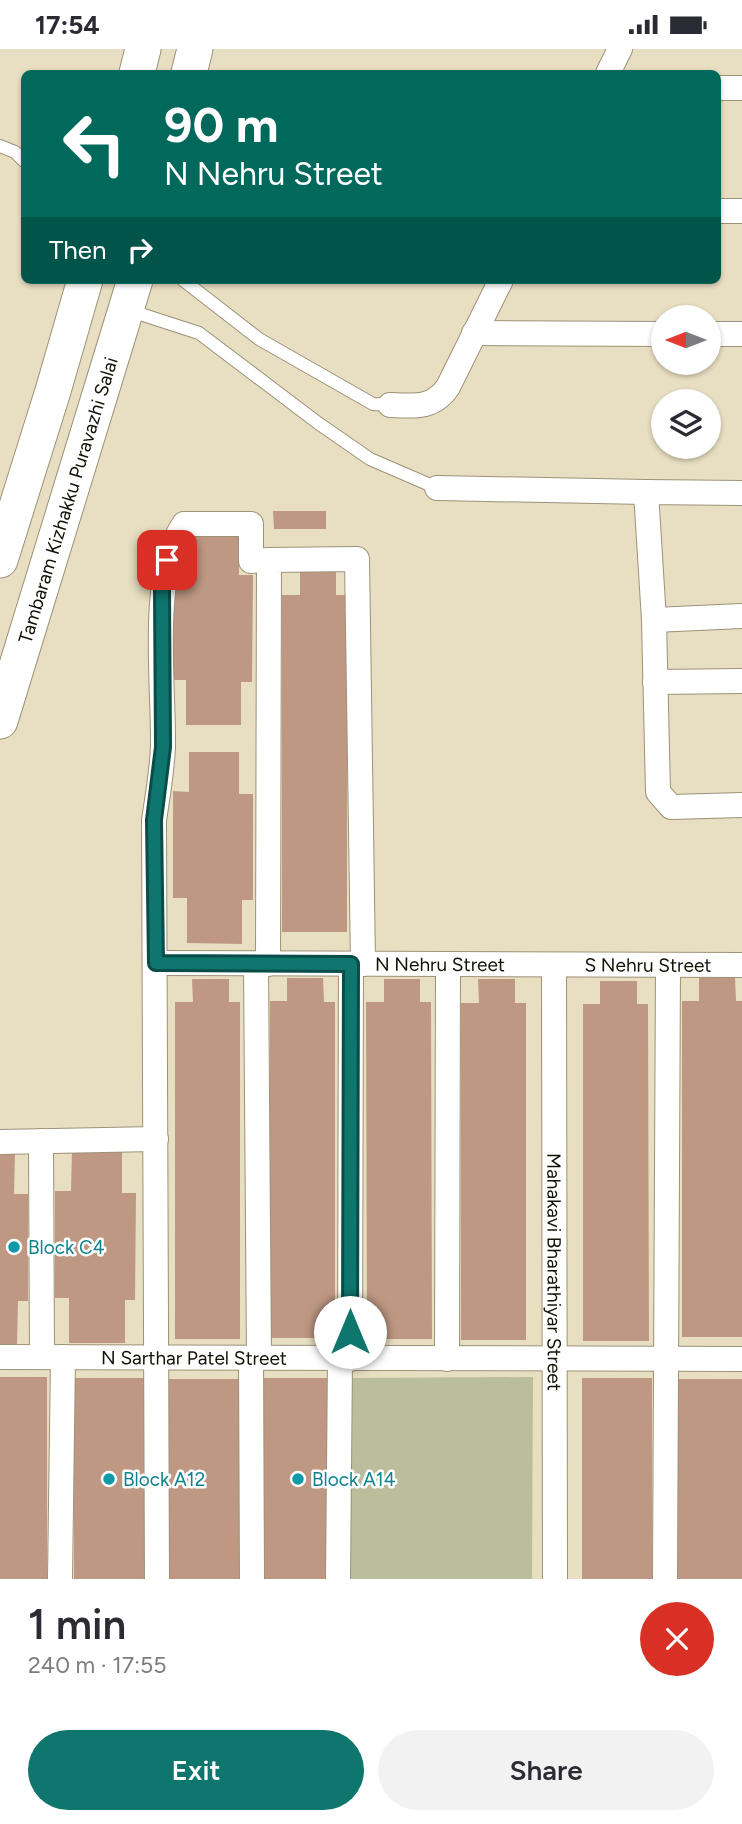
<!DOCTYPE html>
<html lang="en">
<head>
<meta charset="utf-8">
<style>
	:root { --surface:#fff; --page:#f2f2f3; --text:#2b2b33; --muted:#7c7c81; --accent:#0f766e }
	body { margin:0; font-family:Figtree,sans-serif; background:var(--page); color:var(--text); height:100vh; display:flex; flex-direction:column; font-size:26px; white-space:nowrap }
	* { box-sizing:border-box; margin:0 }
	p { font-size:23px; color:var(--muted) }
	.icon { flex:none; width:38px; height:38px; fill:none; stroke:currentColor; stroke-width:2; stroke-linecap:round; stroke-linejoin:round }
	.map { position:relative; height:1530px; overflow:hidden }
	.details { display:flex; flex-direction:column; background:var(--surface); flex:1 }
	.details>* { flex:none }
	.banner { position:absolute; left:21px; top:21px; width:700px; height:214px; border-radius:10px; box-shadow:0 2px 5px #0004; background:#00695c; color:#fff; overflow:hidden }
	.needle { width:46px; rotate:270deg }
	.tools { position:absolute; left:651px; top:256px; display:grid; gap:14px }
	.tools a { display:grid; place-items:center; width:70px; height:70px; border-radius:50%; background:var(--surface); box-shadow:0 2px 5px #0004; font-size:35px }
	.pin { position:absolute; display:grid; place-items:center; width:60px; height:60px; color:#fff; margin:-30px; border-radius:14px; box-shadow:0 4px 10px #0006 }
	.me { position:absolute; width:77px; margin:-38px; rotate:0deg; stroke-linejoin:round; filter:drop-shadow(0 0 5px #0008) }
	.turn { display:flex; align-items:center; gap:24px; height:147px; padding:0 28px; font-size:32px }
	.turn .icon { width:91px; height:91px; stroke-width:2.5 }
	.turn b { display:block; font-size:49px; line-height:60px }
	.then { display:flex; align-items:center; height:66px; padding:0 28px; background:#0003; gap:14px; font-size:26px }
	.round { display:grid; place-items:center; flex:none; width:74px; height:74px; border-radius:37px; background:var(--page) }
	.head { display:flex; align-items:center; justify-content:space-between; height:119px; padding:0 28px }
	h1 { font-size:42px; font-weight:600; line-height:52px }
	.primary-button { display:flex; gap:14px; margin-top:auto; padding:14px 28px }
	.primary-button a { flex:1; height:80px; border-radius:42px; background:var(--accent); color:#fff; font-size:28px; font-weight:600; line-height:80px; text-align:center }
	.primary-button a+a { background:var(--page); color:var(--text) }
	.status { display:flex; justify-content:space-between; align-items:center; height:49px; padding:0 35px; background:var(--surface); direction:ltr }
	.status svg { height:19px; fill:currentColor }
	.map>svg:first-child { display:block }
	.green { fill:#bbbe9d }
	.building { fill:#be9883 }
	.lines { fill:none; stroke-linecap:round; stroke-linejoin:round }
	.service-casing { stroke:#9c9277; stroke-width:14 }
	.minor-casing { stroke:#9c9277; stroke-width:26 }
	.secondary-casing { stroke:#9c9277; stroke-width:37 }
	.service { stroke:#fff; stroke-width:12 }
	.minor { stroke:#fff; stroke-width:24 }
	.secondary { stroke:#fff; stroke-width:35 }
	.route-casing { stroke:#0a4d48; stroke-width:18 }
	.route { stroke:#0f766e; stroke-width:12 }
	.culture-dot { fill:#0f9aa8; stroke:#fff; stroke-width:2.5 }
	.labels { text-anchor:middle; stroke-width:5; stroke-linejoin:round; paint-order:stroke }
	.street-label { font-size:19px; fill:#131006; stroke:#fff }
	.culture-label { font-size:19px; fill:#0d838f; stroke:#fff; text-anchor:start }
</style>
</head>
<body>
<div class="status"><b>17:54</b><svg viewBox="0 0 49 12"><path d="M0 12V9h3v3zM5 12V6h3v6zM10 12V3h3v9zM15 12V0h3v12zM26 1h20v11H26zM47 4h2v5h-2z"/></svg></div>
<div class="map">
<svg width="742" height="1530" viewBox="0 0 742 1530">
	<rect width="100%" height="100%" fill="#e8dec1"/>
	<!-- green -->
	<polygon class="green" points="533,1328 532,1530 346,1530 347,1329"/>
	<!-- building -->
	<g class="building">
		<polygon points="273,462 326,462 326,480 274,480"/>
		<polygon points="189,485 239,485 239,526 253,526 252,633 241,633 241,676 186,676 186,631 172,631 172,525 188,525"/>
		<polygon points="300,522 336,522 336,546 347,546 347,883 282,883 282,546 300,546"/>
		<polygon points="189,703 239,703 239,745 253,745 253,851 242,851 242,895 187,894 187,849 173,849 173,742 189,743"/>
		<polygon points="735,928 736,952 742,952 742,1288 682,1288 682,952 699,952 699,929"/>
		<polygon points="287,929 323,929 324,953 335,953 335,1289 270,1289 270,952 287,952"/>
		<polygon points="192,930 229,930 229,953 240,953 240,1290 175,1290 175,953 193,953"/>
		<polygon points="384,930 420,930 420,953 431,953 432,1290 367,1290 366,953 384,953"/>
		<polygon points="478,930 515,930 515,954 526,954 526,1291 461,1291 461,954 479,954"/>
		<polygon points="600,932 637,932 637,955 648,955 649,1292 583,1292 583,955 600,955"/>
		<polygon points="72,1102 122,1103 122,1144 136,1144 135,1251 125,1251 125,1294 69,1294 69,1249 55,1249 55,1142 71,1142"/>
		<polygon points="0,1104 15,1104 14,1145 28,1145 28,1252 18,1252 17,1295 0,1295"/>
		<rect x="0" y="1328" width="47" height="202"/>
		<rect x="74" y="1329" width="70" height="201"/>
		<rect x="263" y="1329" width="70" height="201"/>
		<rect x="582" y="1329" width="70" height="201"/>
		<rect x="169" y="1330" width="70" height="200"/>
		<rect x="674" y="1330" width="68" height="200"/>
	</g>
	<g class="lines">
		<defs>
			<g id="service">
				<polyline points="0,97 15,103 24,112"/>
				<polyline points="183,231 259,290 373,355 390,356"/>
				<polyline points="128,261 199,284 318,374 370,410 437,439"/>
			</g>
			<g id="minor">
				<polyline points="608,24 620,0"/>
				<polyline points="718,39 742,39"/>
				<polyline points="718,162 742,162"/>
				<polyline points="474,284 663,285"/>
				<polyline points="709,285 742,285"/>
				<path d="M390,356c24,1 43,4 58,-18l53,-107"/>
				<polyline points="437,439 646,443"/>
				<polyline points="742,444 646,443 654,571 658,743 671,758 742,756"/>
				<polyline points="654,571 742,567"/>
				<polyline points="655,633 742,632"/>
				<path id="s1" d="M156,914l586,2"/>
				<polyline points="256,915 259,1309"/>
				<polyline points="268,915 269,511 357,510 363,915"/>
				<path id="s2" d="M554,917l1,613"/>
				<polyline points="41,1092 42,1308"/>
				<polyline points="0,1093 156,1090"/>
				<path id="s3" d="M0,1308l742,2"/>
				<polyline points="251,1309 252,1530"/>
				<polyline points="350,1310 351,915"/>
				<polyline points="447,1310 448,916"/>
				<polyline points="60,1530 63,1308"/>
				<path d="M157,1530l-3,-759c4,-25 8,-49 9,-74 1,-62 -14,-171 21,-222h67v37l18,-1"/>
				<polyline points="338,1530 340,1310"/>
				<polyline points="665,1530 668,917"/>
			</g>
			<g id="secondary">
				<polyline points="137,24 143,0"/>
				<polyline points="189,24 195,0"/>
				<polyline points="0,511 53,342 85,231"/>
				<path id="s4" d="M0,672l135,-441"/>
			</g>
		</defs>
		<!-- service casing -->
		<use href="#service" class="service-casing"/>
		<!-- minor casing -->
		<use href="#minor" class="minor-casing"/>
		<!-- secondary casing -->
		<use href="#secondary" class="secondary-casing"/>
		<!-- service -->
		<use href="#service" class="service"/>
		<!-- minor -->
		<use href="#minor" class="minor"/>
		<!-- secondary -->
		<use href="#secondary" class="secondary"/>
	</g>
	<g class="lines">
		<defs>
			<polyline id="route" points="167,511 162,541 163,698 154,771 156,914 351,915 350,1283"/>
		</defs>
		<!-- route casing -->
		<use href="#route" class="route-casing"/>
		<!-- route -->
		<use href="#route" class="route"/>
	</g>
	<!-- markers -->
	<g class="culture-dot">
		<circle cx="14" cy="1198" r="7"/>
		<circle cx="109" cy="1430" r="7"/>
		<circle cx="298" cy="1430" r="7"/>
	</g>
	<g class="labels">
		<!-- street labels -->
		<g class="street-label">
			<text dy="7" stroke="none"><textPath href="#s4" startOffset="231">Tambaram Kizhakku Puravazhi Salai</textPath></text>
			<text dy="7" stroke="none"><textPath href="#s1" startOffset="284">N Nehru Street</textPath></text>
			<text dy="7" stroke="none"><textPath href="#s1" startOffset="492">S Nehru Street</textPath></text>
			<text dy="7" stroke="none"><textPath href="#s2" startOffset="306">Mahakavi Bharathiyar Street</textPath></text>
			<text dy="7" stroke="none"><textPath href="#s3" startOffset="194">N Sarthar Patel Street</textPath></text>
		</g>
		<!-- culture labels -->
		<g class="culture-label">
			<text x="28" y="1205">Block C4</text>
			<text x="123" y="1437">Block A12</text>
			<text x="312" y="1437">Block A14</text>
		</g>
	</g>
</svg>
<div class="tools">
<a><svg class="needle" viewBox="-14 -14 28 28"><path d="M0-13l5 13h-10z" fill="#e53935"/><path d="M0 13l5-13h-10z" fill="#7c7c81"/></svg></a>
<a><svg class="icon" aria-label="layers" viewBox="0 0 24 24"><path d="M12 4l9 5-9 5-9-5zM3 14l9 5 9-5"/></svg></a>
</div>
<div class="pin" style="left:167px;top:511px;background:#d93025"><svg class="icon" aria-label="arrive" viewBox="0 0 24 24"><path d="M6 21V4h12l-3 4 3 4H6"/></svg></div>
<svg class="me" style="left:350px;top:1283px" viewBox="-20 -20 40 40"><circle r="19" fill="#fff"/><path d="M0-13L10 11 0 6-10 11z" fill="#0f766e"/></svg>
<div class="banner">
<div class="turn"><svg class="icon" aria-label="left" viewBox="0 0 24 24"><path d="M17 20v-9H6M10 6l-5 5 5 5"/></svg><div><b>90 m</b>N Nehru Street</div></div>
<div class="then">Then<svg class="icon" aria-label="right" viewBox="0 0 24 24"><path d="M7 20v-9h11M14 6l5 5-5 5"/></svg></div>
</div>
</div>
<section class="details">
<div class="head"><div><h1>1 min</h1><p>240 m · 17:55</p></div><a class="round" style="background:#d93025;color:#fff"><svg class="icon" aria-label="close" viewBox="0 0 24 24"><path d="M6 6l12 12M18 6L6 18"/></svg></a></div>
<div class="primary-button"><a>Exit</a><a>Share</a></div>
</section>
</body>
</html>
